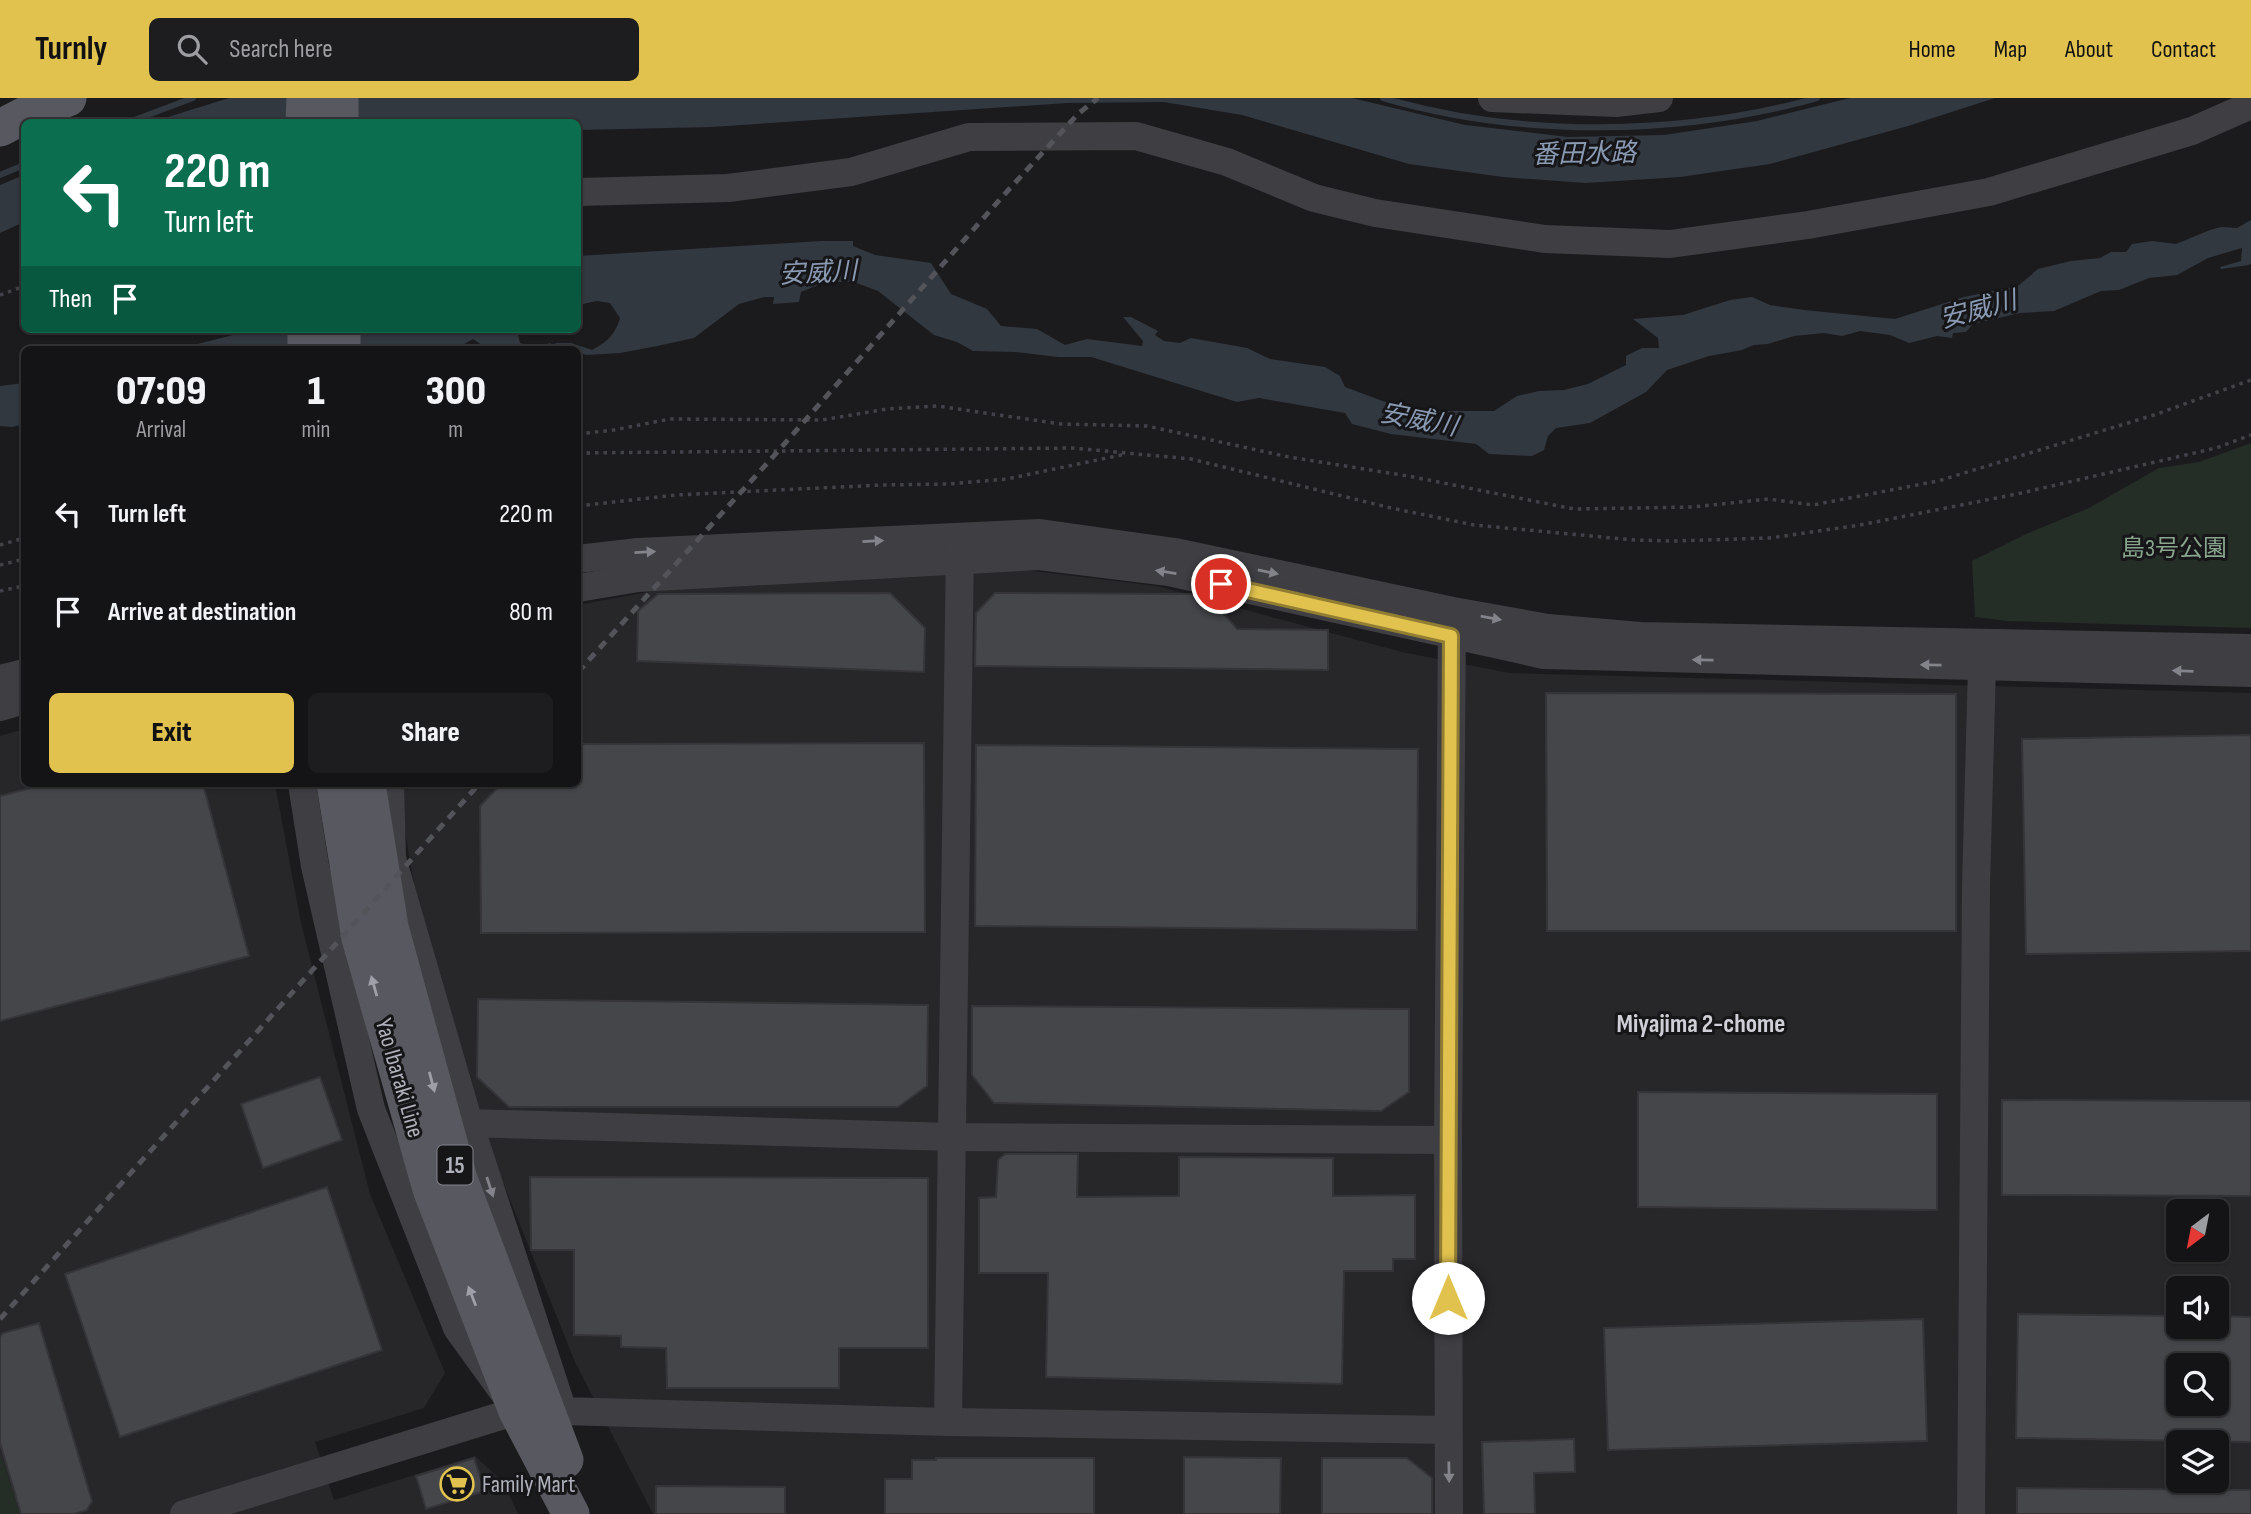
<!DOCTYPE html>
<html lang="en">
<head>
<meta charset="utf-8">
<style>
	:root { --surface:#141416; --page:#1d1d1f; --text:#f1f3f6; --muted:#9d9ea1; --line:#333335; --accent:#e1c24f }
	body { margin:0; font-family:"Sofia Sans Condensed","Noto Sans JP",sans-serif; background:var(--page); color:var(--text); height:100vh; display:flex; flex-direction:column; font-size:26px; white-space:nowrap }
	* { box-sizing:border-box; margin:0 }
	p { font-size:23px; color:var(--muted) }
	.icon { flex:none; width:38px; height:38px; fill:none; stroke:currentColor; stroke-width:2; stroke-linecap:round; stroke-linejoin:round }
	.map { position:relative; flex:1; overflow:hidden }
	.details { position:absolute; left:21px; top:248px; width:560px; height:441px; display:flex; flex-direction:column; background:var(--surface); border-radius:10px; box-shadow:0 2px 5px #0004,0 0 0 2px var(--line) }
	.details>* { flex:none }
	.banner { position:absolute; left:21px; top:21px; width:560px; height:214px; border-radius:10px; box-shadow:0 2px 5px #0004,0 0 0 2px var(--line); background:#0b6e4f; color:#fff; overflow:hidden }
	.needle { width:46px; rotate:212deg }
	.tools { position:absolute; left:2166px; top:1101px; display:grid; gap:14px }
	.tools a { display:grid; place-items:center; width:63px; height:63px; border-radius:10px; background:var(--surface); box-shadow:0 2px 5px #0004,0 0 0 2px var(--line); font-size:35px }
	.pin { position:absolute; display:grid; place-items:center; width:60px; height:60px; color:#fff; margin:-30px; border:4px solid #fff; border-radius:50%; box-shadow:0 2px 7px #0007 }
	.me { position:absolute; width:77px; margin:-38px; rotate:0deg; stroke-linejoin:round; filter:drop-shadow(0 0 5px #0008) }
	.turn { display:flex; align-items:center; gap:24px; height:147px; padding:0 28px; font-size:32px }
	.turn .icon { width:91px; height:91px; stroke-width:2.5 }
	.turn b { display:block; font-size:49px; line-height:60px }
	.then { display:flex; align-items:center; height:66px; padding:0 28px; background:#0003; gap:14px; font-size:26px }
	.eta { display:flex; justify-content:space-evenly; align-items:center; height:119px; text-align:center }
	.eta b { font-size:42px; font-weight:800; line-height:49px }
	.cta { display:flex; gap:14px; margin-top:auto; padding:14px 28px }
	.cta a { flex:1; height:80px; border-radius:10px; background:var(--accent); color:#111; font-size:28px; font-weight:800; line-height:80px; text-align:center }
	.cta a+a { background:var(--page); color:var(--text) }
	ul { padding:0; list-style:none }
	li { display:flex; align-items:center; gap:21px; height:98px; padding:0 28px }
	li div { flex:1 }
	li b { display:block; font-size:26px }
	li em { font-style:normal }
	header { display:flex; align-items:center; gap:42px; box-sizing:border-box; height:98px; padding:0 35px; background:var(--accent); color:#111 }
	header strong { font-size:33px }
	nav { display:flex; gap:38px; margin-inline-start:auto; font-size:24px }
	.search { width:490px; height:63px; background:var(--page); display:flex; align-items:center; gap:18px; box-sizing:border-box; padding:0 24px; border-radius:10px; color:var(--muted); font-size:26px }
	.map>svg:first-child { display:block }
	.built { fill:#27272a; fill-rule:evenodd }
	.green { fill:#252d27 }
	.water { fill:#323840 }
	.lines { fill:none; stroke-linecap:round; stroke-linejoin:round }
	.stream { stroke:#323840; stroke-width:6 }
	.building { fill:#45464a; stroke:#353539; stroke-width:2; fill-rule:evenodd }
	.path { stroke:#424348; stroke-width:3.5; stroke-dasharray:3.5 5; stroke-linecap:butt }
	.minor { stroke:#3e3e43; stroke-width:28 }
	.major { stroke:#585960; stroke-width:37 }
	.rail { stroke:#53545a; stroke-width:5; stroke-dasharray:9 7; stroke-linecap:butt }
	.oneway { fill:#82838b }
	.oneway2 { fill:#9e9fa9 }
	.route-casing { stroke:#927e33; stroke-width:18 }
	.route { stroke:#e1c24f; stroke-width:12 }
	.labels { text-anchor:middle; stroke-width:6; stroke-linejoin:round; paint-order:stroke }
	.shield { fill:#161618; stroke:#81828a; stroke-width:2 }
	.shield-label { font-size:23px; font-weight:bold; fill:#afb1bb }
	.park-label { font-size:24px; fill:#88a48d; stroke:#161618 }
	.street-label { font-size:24px; fill:#afb1bb; stroke:#161618 }
	.poi-label { font-size:24px; fill:#afb1bb; stroke:#161618; text-anchor:start }
	.water-label { font-size:26px; font-style:italic; fill:#8a9ab2; stroke:#161618 }
	.neighbourhood-label { font-size:26px; font-weight:bold; fill:#cfd0d7; stroke:#161618 }
</style>
</head>
<body>
<header>
<strong>Turnly</strong>
<div class="search"><svg class="icon" aria-label="search" viewBox="0 0 24 24"><circle cx="10" cy="10" r="6"/><path d="M15 15l6 6"/></svg>Search here</div>
<nav><a>Home</a><a>Map</a><a>About</a><a>Contact</a></nav>
</header>
<div class="map">
<svg width="2251" height="1416" viewBox="0 0 2251 1416">
	<rect width="100%" height="100%" fill="#1b1b1d"/>
	<!-- built -->
	<g class="built">
		<path d="M1015,471l142,17 245,66 107,21 742,20v821h-1598l-78,-152 -105,-262 -47,-163 -20,-117 -2,-36h177v-179l102,-19zM2179,1113h38v39h-38zM2179,1190h38v38h-38zM2179,1267h38v39h-38zM2179,1344h38v38h-38z"/>
		<polygon points="24,631 24,686 275,686 301,825 370,1096 445,1275 424,1310 315,1344 334,1402 475,1358 503,1384 518,1416 0,1416 0,638"/>
	</g>
	<!-- green -->
	<g class="green">
		<polygon points="2251,345 2251,530 2007,523 1975,519 1972,463 2026,436 2089,410 2159,370 2199,364"/>
		<polygon points="0,1354 20,1416 0,1416"/>
	</g>
	<!-- water -->
	<g class="water">
		<polygon points="229,0 1352,0 1465,27 1568,39 1664,37 1757,23 1850,0 1995,0 1908,28 1770,66 1680,79 1586,85 1503,79 1409,66 1242,17 1164,4 1067,5 712,29 578,32 578,24 152,24"/>
		<polygon points="24,77 24,124 0,135 0,87"/>
		<path d="M2251,122v43l-2,2 -28,4 -1,-2 21,-6 1,-13 -34,10 -31,17 -28,3 -30,12 -18,1 -47,20 -34,2 -47,11 -7,8 -13,1 -1,5 -15,-2 -28,7 -19,-8 -30,-4 -18,5 -18,-3 -30,3 -26,8 -14,1 -12,5 -33,6 -42,14 -21,22 -56,31 -34,5 -8,8 -4,14 -12,6 -43,-2 -13,-10 -85,-10 -39,-10 -7,-11 -86,-15 -22,4 -146,-45h-33l-43,-5 -42,-1 -16,-9 -23,-7 -56,-44 -24,-9h-29l-24,10 -2,10 -26,2 1,-7h-10l-25,7 -45,34 -37,8 -37,7 -34,2 -32,-12h17l21,7c15,-8 23,-15 28,-32l-10,-15 -13,-2 -19,4v-49l243,-15h32v5l22,9 56,8 20,31 36,15 14,17 36,3 28,16 22,-6 55,7 1,-5 -20,-24h8l27,14 -3,4 9,6 16,2 11,-5 56,10 23,11 55,8 15,9 5,11 43,16 51,8h55l23,-15 22,-5 25,-1 24,-6 38,-19v-9l16,-8h17l-1,-10 -25,-19 50,-4 47,-15 22,-3 18,8 34,5 91,9 69,-22 54,-11 20,-17 33,-8 29,-3 11,-6h15l6,-8 20,-3 24,3 34,-14 11,-3 16,1z"/>
		<polygon points="239,231 525,231 518,237 520,245 535,250 550,245 556,249 551,252 489,252 473,241 454,252 174,252 233,237"/>
		<polygon points="24,285 24,326 12,329 0,328 0,288"/>
	</g>
	<g class="lines">
		<!-- stream -->
		<g class="stream">
			<path d="M1383,0c136,40 299,38 434,0"/>
			<polyline points="129,24 193,0"/>
			<polyline points="0,77 24,67"/>
		</g>
	</g>
	<!-- building -->
	<g class="building">
		<polygon points="890,495 925,530 924,574 637,563 638,513 658,496"/>
		<polygon points="995,495 1193,496 1210,500 1237,531 1328,532 1328,572 975,568 976,515"/>
		<polygon points="1546,595 1956,596 1956,833 1547,833"/>
		<polygon points="2251,637 2251,853 2026,856 2022,641"/>
		<polygon points="924,645 925,834 481,835 480,708 501,686 578,686 578,646"/>
		<polygon points="976,647 1418,651 1417,832 975,828"/>
		<polygon points="46,686 203,686 249,858 0,923 0,698"/>
		<polygon points="478,901 928,907 927,988 898,1009 509,1009 477,979"/>
		<polygon points="972,908 1409,911 1409,994 1381,1013 994,1005 972,977"/>
		<polygon points="320,979 342,1042 263,1070 241,1006"/>
		<polygon points="1638,994 1937,996 1937,1112 1638,1109"/>
		<polygon points="2002,1002 2251,1003 2251,1098 2002,1097"/>
		<polygon points="1005,1056 1078,1056 1077,1099 1179,1098 1179,1059 1333,1060 1333,1098 1415,1097 1415,1161 1393,1161 1393,1173 1344,1173 1342,1286 1046,1279 1048,1175 979,1175 979,1100 996,1099 998,1062"/>
		<polygon points="530,1079 928,1080 928,1250 839,1250 839,1290 667,1290 666,1250 621,1249 621,1238 574,1237 574,1152 531,1152"/>
		<polygon points="327,1089 382,1252 120,1339 65,1176"/>
		<path d="M2018,1216l161,2v10h38v-10l34,1v125l-235,-4zM2179,1267h38v39h-38z"/>
		<polygon points="1923,1221 1927,1343 1608,1352 1604,1230"/>
		<polygon points="39,1225 92,1403 87,1412 74,1416 21,1416 0,1345 0,1239 3,1235"/>
		<polygon points="1574,1341 1575,1374 1534,1375 1535,1416 1484,1416 1482,1344"/>
		<polygon points="1184,1359 1281,1360 1280,1416 1184,1416"/>
		<polygon points="474,1360 485,1393 426,1411 416,1378"/>
		<polygon points="936,1360 1094,1360 1094,1416 885,1416 885,1381 912,1381 912,1362 936,1362"/>
		<polygon points="1322,1360 1407,1360 1432,1380 1432,1416 1322,1416"/>
		<polygon points="656,1388 785,1389 785,1416 656,1416"/>
		<polygon points="2017,1390 2251,1392 2251,1416 2017,1416"/>
	</g>
	<g class="lines">
		<!-- path -->
		<g class="path">
			<polyline points="0,197 24,188"/>
			<polyline points="578,336 614,332 670,321 822,322 887,311 937,308 1061,326 1147,328 1289,359 1408,378 1574,411 1693,409 1768,401 1813,407 1938,383 2154,317 2251,282"/>
			<polyline points="578,355 1072,350 1191,361 1391,410 1474,427 1634,442 1674,443 1770,440 1860,427 2017,396 2216,350 2251,337"/>
			<polyline points="578,408 676,397 881,387 949,386 1007,381 1126,356"/>
			<polyline points="0,447 24,440"/>
			<polyline points="0,467 24,461"/>
			<polyline points="0,493 24,488"/>
		</g>
		<!-- minor -->
		<g class="minor">
			<polyline points="1492,0 1616,5 1659,0"/>
			<polyline points="578,94 728,90 851,74 969,39 1136,38 1227,64 1314,100 1375,115 1545,141 1670,146 1808,127 1989,94 2192,33 2251,7"/>
			<polyline points="578,461 638,454 1040,435 1175,454 1453,513 1548,530 1640,538 2251,550"/>
			<polyline points="578,490 638,480 1039,458 1169,474 1544,557 2251,575"/>
			<polyline points="0,581 24,575"/>
			<polyline points="0,609 24,602"/>
			<polyline points="390,686 392,760 469,1025 563,1313 948,1324 1448,1332"/>
			<polyline points="469,1025 952,1039 1448,1042"/>
			<polyline points="948,1324 960,445"/>
			<polyline points="184,1416 517,1313 457,1230 371,1011 315,768 302,686"/>
			<polyline points="1449,1416 1448,1042 1452,520"/>
			<polyline points="1971,1416 1976,789 1982,568"/>
		</g>
		<!-- major -->
		<g class="major">
			<polyline points="304,24 305,0"/>
			<polyline points="340,24 340,0"/>
			<polyline points="0,30 29,15 68,0"/>
			<polyline points="306,231 306,252"/>
			<polyline points="342,231 342,252"/>
			<polyline points="335,686 360,840 431,1091 517,1313 571,1416"/>
			<polyline points="367,686 390,829 459,1081 565,1362"/>
		</g>
		<!-- rail -->
		<g class="rail">
			<polyline points="578,574 771,361 1002,99 1078,16 1098,0"/>
			<polyline points="0,1221 479,686"/>
		</g>
	</g>
	<!-- one-way arrows -->
	<defs><path id="oneway-solid" d="M-6-.8H1V-3.2L6.5 0L1 3.2V.8H-6Z" transform="scale(1.75)"/></defs>
	<g class="oneway">
		<use href="#oneway-solid" transform="translate(873 443) rotate(-3)"/>
		<use href="#oneway-solid" transform="translate(645 454) rotate(-3)"/>
		<use href="#oneway-solid" transform="translate(1166 474) rotate(-171)"/>
		<use href="#oneway-solid" transform="translate(1268 474) rotate(12)"/>
		<use href="#oneway-solid" transform="translate(1491 520) rotate(10)"/>
		<use href="#oneway-solid" transform="translate(1703 562) rotate(-179)"/>
		<use href="#oneway-solid" transform="translate(1931 567) rotate(-179)"/>
		<use href="#oneway-solid" transform="translate(2183 573) rotate(-178)"/>
		<use href="#oneway-solid" transform="translate(490 1089) rotate(72)"/>
		<use href="#oneway-solid" transform="translate(1449 1374) rotate(89)"/>
	</g>
	<g class="oneway2">
		<use href="#oneway-solid" transform="translate(374 888) rotate(-106)"/>
		<use href="#oneway-solid" transform="translate(432 984) rotate(75)"/>
		<use href="#oneway-solid" transform="translate(472 1198) rotate(-111)"/>
	</g>
	<g class="lines">
		<defs>
			<polyline id="route" points="1221,486 1451,538 1448,1200"/>
		</defs>
		<!-- route casing -->
		<use href="#route" class="route-casing"/>
		<!-- route -->
		<use href="#route" class="route"/>
	</g>
	<!-- icons -->
	<defs>
		<symbol id="supermarket-ring" viewBox="-11 -11 22 22"><circle r="9.5" fill="#161618" stroke="#e1c24f" stroke-width="1.5"/><path d="M-6-5.5h2.5l.6 2H6L4.5 2H-2.5L-4.4-4H-6ZM-1.5 3.2a1.3 1.3 0 1 0 .1 0ZM3 3.2a1.3 1.3 0 1 0 .1 0Z" fill="#e1c24f"/></symbol>
	</defs>
	<g fill-rule="evenodd">
		<use href="#supermarket-ring" x="438" y="1367" width="38" height="38"/>
	</g>
	<g class="labels">
		<!-- shield labels -->
		<rect class="shield" x="437.5" y="1047.5" width="35" height="39" rx="5"/>
		<g class="shield-label">
			<text x="455" y="1075">15</text>
		</g>
		<!-- park labels -->
		<g class="park-label">
			<text x="2174" y="458">島3号公園</text>
		</g>
		<!-- street labels -->
		<g class="street-label">
			<text transform="translate(400 980) rotate(74)" y="8">Yao Ibaraki Line</text>
		</g>
		<!-- poi labels -->
		<g class="poi-label">
			<text x="482" y="1394">Family Mart</text>
		</g>
		<!-- water labels -->
		<g class="water-label">
			<text transform="translate(1584 55) rotate(-1)" y="9">番田水路</text>
			<text transform="translate(818 174) rotate(-3)" y="9">安威川</text>
			<text transform="translate(1978 211) rotate(-15)" y="9">安威川</text>
			<text transform="translate(1419 321) rotate(11)" y="9">安威川</text>
		</g>
		<!-- neighbourhood labels -->
		<g class="neighbourhood-label">
			<text x="1701" y="934">Miyajima 2-chome</text>
		</g>
	</g>
</svg>
<div class="tools">
<a><svg class="needle" viewBox="-14 -14 28 28"><path d="M0-13l5 13h-10z" fill="#e53935"/><path d="M0 13l5-13h-10z" fill="#9d9ea1"/></svg></a>
<a><svg class="icon" aria-label="sound" viewBox="0 0 24 24"><path d="M4 9h4l5-4v14l-5-4H4zM17 9q2 3 0 6"/></svg></a>
<a><svg class="icon" aria-label="search" viewBox="0 0 24 24"><circle cx="10" cy="10" r="6"/><path d="M15 15l6 6"/></svg></a>
<a><svg class="icon" aria-label="layers" viewBox="0 0 24 24"><path d="M12 4l9 5-9 5-9-5zM3 14l9 5 9-5"/></svg></a>
</div>
<div class="pin" style="left:1221px;top:486px;background:#d93025"><svg class="icon" aria-label="arrive" viewBox="0 0 24 24"><path d="M6 21V4h12l-3 4 3 4H6"/></svg></div>
<svg class="me" style="left:1448px;top:1200px" viewBox="-20 -20 40 40"><circle r="19" fill="#fff"/><path d="M0-13L10 11 0 6-10 11z" fill="#e1c24f"/></svg>
<div class="banner">
<div class="turn"><svg class="icon" aria-label="left" viewBox="0 0 24 24"><path d="M17 20v-9H6M10 6l-5 5 5 5"/></svg><div><b>220 m</b>Turn left</div></div>
<div class="then">Then<svg class="icon" aria-label="arrive" viewBox="0 0 24 24"><path d="M6 21V4h12l-3 4 3 4H6"/></svg></div>
</div>
<section class="details">
<div class="eta">
<div><b>07:09</b><p>Arrival</p></div>
<div><b>1</b><p>min</p></div>
<div><b>300</b><p>m</p></div>
</div>
<ul>
<li><svg class="icon" aria-label="left" viewBox="0 0 24 24"><path d="M17 20v-9H6M10 6l-5 5 5 5"/></svg><div><b>Turn left</b></div><em>220 m</em></li>
<li><svg class="icon" aria-label="arrive" viewBox="0 0 24 24"><path d="M6 21V4h12l-3 4 3 4H6"/></svg><div><b>Arrive at destination</b></div><em>80 m</em></li>
</ul>
<div class="cta"><a>Exit</a><a>Share</a></div>
</section>
</div>
</body>
</html>
